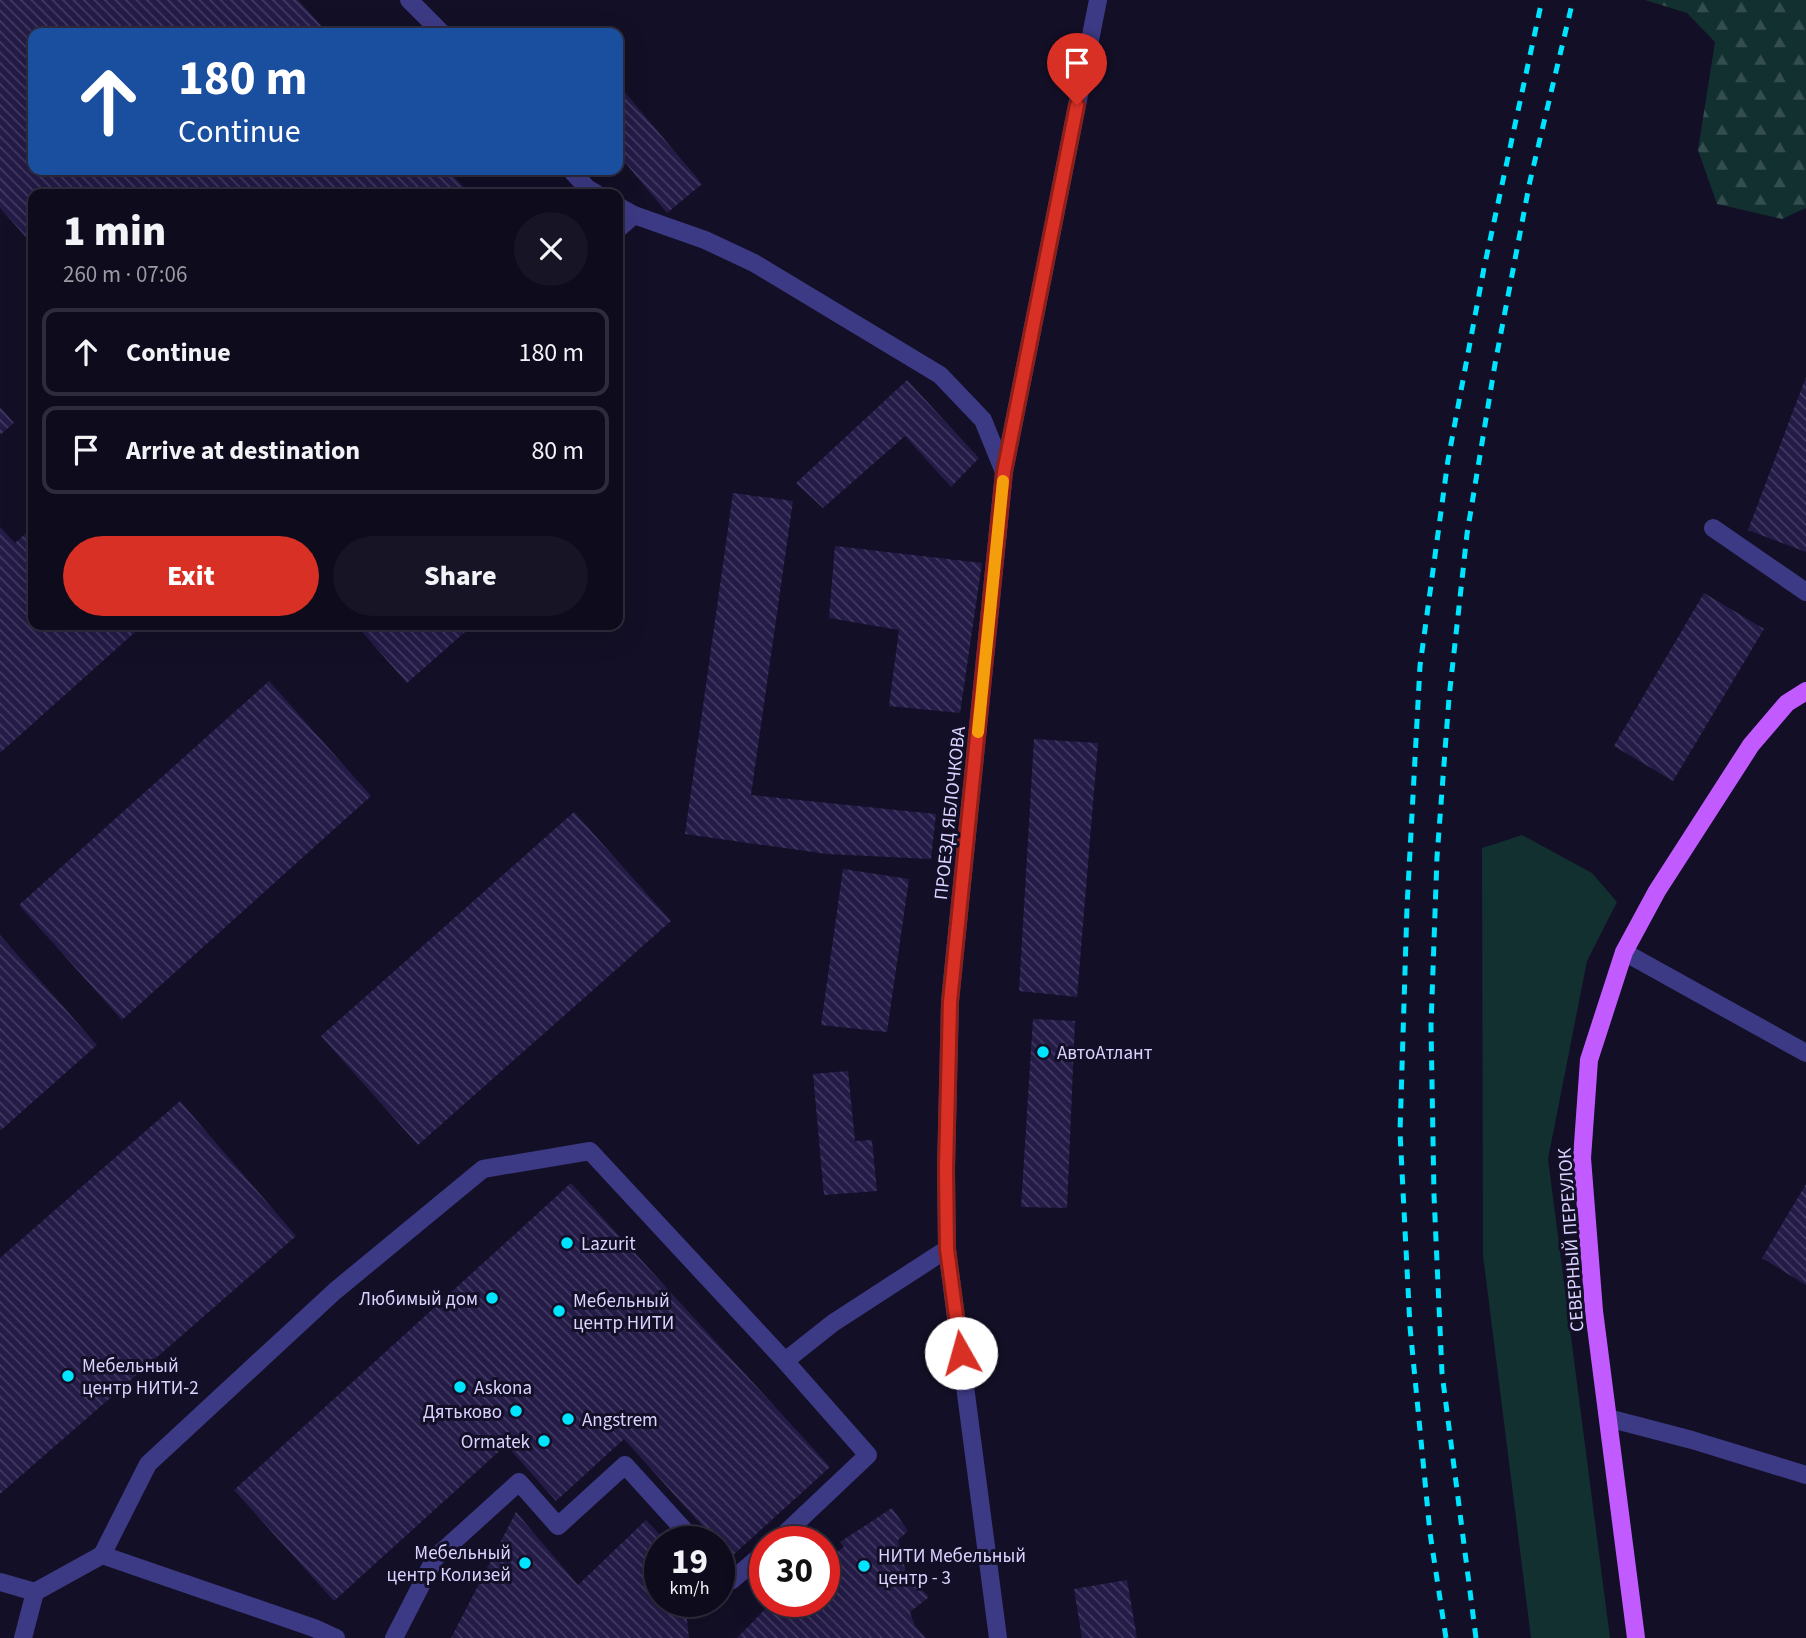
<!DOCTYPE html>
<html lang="en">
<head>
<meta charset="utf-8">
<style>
	:root { --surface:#0e0b1c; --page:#171425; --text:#f1f3f6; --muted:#9b9ba3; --line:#2e2b3b; --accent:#d93025 }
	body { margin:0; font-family:"Source Sans 3",sans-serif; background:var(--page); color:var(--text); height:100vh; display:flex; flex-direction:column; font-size:26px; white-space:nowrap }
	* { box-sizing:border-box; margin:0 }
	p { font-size:23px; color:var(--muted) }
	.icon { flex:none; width:38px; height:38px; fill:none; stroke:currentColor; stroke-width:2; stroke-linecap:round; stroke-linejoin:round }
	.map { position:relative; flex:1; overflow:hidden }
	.drawer { position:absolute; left:28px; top:189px; width:595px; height:441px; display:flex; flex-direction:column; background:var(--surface); border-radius:14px; box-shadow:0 7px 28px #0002,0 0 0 2px var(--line) }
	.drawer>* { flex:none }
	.banner { position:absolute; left:28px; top:28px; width:595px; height:147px; border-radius:14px; box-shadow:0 7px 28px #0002,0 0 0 2px var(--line); background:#1a4fa0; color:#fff; overflow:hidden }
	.speed { position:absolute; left:644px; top:1526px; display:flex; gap:14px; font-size:35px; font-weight:700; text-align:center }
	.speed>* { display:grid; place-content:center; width:91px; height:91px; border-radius:50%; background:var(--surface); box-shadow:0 7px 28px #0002,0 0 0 2px var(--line); line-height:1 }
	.speed small { font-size:18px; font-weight:400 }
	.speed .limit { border:10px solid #d22; background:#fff; color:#111 }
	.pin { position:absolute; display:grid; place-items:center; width:60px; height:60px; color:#fff; margin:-72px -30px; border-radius:50% 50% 50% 0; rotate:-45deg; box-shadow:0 0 7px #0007 }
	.pin .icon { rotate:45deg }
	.me { position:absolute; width:77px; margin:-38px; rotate:353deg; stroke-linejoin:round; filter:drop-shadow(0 0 5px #0008) }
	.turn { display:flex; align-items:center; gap:24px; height:147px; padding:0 35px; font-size:32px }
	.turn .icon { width:91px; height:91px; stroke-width:2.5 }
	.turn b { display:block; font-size:49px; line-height:60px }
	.round { display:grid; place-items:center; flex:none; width:74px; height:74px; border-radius:37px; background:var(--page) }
	.headline { display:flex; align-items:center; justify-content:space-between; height:119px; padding:0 35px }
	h1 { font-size:42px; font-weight:800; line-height:52px }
	.button { display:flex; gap:14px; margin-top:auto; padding:14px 35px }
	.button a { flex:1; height:80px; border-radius:42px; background:var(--accent); color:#fff; font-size:28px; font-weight:800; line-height:80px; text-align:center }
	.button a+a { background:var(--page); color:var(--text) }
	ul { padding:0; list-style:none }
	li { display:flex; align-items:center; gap:21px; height:88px; margin:0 14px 10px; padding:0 21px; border:4px solid var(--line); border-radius:14px }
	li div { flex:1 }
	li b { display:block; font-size:26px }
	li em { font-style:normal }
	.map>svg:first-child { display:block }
	.grass { fill:#12302f }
	.forest { fill:url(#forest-firs) }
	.building { fill:url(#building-back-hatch) }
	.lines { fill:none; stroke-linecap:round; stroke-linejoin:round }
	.minor { stroke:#3d3a85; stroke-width:18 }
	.major { stroke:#c25bff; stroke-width:18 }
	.rail { stroke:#00e5ff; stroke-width:5; stroke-dasharray:10 9; stroke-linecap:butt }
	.route-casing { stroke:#8d1f18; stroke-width:18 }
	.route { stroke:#d93025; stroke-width:12 }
	.slow { stroke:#f59e0b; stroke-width:12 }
	.poi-dot { fill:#00e5ff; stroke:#130f26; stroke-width:2.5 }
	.labels { text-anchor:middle; stroke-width:6; stroke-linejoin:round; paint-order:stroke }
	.street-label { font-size:19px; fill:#d9d4ff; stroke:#130f26 }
	.poi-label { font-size:19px; fill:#d9d4ff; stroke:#130f26; text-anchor:start }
</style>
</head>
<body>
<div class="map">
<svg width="1806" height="1638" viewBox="0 0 1806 1638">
	<defs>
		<pattern id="forest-firs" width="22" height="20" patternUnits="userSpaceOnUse" patternTransform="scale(1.75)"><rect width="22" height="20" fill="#12302f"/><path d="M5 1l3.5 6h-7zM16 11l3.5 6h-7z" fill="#344d4e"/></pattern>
		<pattern id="building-back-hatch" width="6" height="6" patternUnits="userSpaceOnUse" patternTransform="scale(1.75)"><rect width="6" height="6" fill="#241b47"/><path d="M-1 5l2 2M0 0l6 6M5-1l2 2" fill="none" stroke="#433b63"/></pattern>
	</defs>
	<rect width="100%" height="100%" fill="#130f26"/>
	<!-- grass -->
	<polygon class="grass" points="1522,835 1592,873 1617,902 1587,961 1548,1159 1610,1638 1531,1638 1483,1255 1482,848"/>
	<!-- forest -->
	<polygon class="forest" points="1645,0 1806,0 1806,208 1782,219 1717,204 1698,150 1715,42 1687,13"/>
	<!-- building -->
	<g class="building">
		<polygon points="0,0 298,0 328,33 33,33 33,170 448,170 470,194 33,194 33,245 0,208"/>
		<polygon points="618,84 702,184 667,213 618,154"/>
		<polygon points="1806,377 1806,552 1748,530"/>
		<polygon points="907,380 979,458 951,487 905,436 823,508 796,483"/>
		<polygon points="0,407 14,423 0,435"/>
		<polygon points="733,493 793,501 751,795 936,814 931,859 827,854 685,834"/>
		<polygon points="0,527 15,543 33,527 33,625 143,625 0,753"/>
		<polygon points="835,546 982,563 960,713 889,706 899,630 829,618"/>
		<polygon points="1704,593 1764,629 1673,781 1614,746"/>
		<polygon points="356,625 473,625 407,683"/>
		<polygon points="269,681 371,796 122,1020 19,905"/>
		<polygon points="1034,739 1098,743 1077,997 1019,991"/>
		<polygon points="574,812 671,921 418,1145 321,1036"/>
		<polygon points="843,869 909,879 887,1032 821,1025"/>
		<polygon points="0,935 97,1045 0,1131"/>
		<polygon points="1033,1019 1075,1021 1067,1208 1021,1207"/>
		<polygon points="848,1071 855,1141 872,1140 877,1191 824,1195 813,1074"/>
		<polygon points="180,1101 296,1236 0,1494 0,1258"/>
		<polygon points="571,1183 830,1467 731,1557 719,1542 717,1542 624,1439 556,1501 506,1445 334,1601 234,1490"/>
		<polygon points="1806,1184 1806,1285 1762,1258"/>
		<polygon points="892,1508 908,1531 898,1540 906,1573 929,1597 910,1612 915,1626 926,1638 737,1638 773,1601 824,1601 824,1560 844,1547 840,1542"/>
		<polygon points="516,1512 578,1585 646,1520 667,1542 660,1542 660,1601 685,1601 689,1638 451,1638"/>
		<polygon points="1127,1580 1137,1638 1082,1638 1074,1589"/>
	</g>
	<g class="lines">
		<!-- minor -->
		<g class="minor">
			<polyline points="409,0 442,33"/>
			<polyline points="571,170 587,188 597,194"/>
			<polyline points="618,206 634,215 705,240 754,263 940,375 983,420 1004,472"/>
			<polyline points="618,229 634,215"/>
			<polyline points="1713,528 1806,592"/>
			<polyline points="1624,952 1806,1053"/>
			<polyline points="785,1361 833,1323 947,1249"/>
			<polyline points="1608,1418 1692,1440 1806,1475"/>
			<polyline points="102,1555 148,1464 335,1291 483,1169 590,1151 785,1361 868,1455 776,1542"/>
			<polyline points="719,1568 731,1581 765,1552"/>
			<polyline points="0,1582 35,1592 102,1555 314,1628 336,1638"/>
			<polyline points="23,1638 35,1592"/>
			<polyline points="394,1638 435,1558 519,1482 558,1526 625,1465 695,1542"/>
			<polyline points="998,1638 947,1249 946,1169 950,1001 1004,472 1098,0"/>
		</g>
		<!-- major -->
		<polyline class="major" points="1636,1638 1594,1311 1582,1158 1589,1060 1624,952 1657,891 1751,745 1787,703 1806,691"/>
		<!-- rail -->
		<g class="rail">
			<polyline points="1446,1638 1430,1533 1410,1327 1400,1132 1407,907 1420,666 1448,460 1484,268 1542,0"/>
			<polyline points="1476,1638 1442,1373 1434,1195 1431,1026 1437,857 1449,698 1467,534 1495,364 1530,181 1573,0"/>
		</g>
	</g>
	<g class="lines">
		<defs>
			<polyline id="route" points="961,1353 947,1249 946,1169 950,1002 1004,472 1077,105"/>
		</defs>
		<!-- route casing -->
		<use href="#route" class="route-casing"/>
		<!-- route -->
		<use href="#route" class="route"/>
		<!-- slow -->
		<polyline class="slow" points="978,732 1003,481"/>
	</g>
	<!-- markers -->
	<g class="poi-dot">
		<circle cx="1043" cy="1052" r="7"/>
		<circle cx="567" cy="1243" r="7"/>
		<circle cx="492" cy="1298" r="7"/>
		<circle cx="559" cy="1311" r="7"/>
		<circle cx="68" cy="1376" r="7"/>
		<circle cx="460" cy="1387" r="7"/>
		<circle cx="516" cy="1411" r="7"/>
		<circle cx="568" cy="1419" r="7"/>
		<circle cx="544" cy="1441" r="7"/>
		<circle cx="525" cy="1563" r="7"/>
		<circle cx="864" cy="1566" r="7"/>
	</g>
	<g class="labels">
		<!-- street labels -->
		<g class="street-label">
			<text transform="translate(949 813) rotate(-84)" y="7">ПРОЕЗД ЯБЛОЧКОВА</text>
			<text transform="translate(1570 1240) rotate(-94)" y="7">СЕВЕРНЫЙ ПЕРЕУЛОК</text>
		</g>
		<!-- poi labels -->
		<g class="poi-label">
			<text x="1057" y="1059">АвтоАтлант</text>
			<text x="581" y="1250">Lazurit</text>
			<text x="478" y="1305" text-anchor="end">Любимый дом</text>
			<text x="573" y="1307">Мебельный<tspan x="573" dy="22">центр НИТИ</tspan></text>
			<text x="82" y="1372">Мебельный<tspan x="82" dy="22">центр НИТИ-2</tspan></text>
			<text x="474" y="1394">Askona</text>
			<text x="502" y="1418" text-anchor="end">Дятьково</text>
			<text x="582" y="1426">Angstrem</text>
			<text x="530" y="1448" text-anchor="end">Ormatek</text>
			<text x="511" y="1559" text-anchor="end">Мебельный<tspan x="511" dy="22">центр Колизей</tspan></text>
			<text x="878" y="1562">НИТИ Мебельный<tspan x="878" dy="22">центр - 3</tspan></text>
		</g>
	</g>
</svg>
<div class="speed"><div>19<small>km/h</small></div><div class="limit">30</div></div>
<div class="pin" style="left:1077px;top:105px;background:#d93025"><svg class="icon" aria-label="arrive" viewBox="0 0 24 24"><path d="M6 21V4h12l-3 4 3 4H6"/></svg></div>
<svg class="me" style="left:961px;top:1353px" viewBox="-20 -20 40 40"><circle r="19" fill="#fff"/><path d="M0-13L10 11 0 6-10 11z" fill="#d93025"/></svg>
<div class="banner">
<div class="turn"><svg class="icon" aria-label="ahead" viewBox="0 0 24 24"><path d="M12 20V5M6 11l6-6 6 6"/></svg><div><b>180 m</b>Continue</div></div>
</div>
<section class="drawer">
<div class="headline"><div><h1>1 min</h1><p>260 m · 07:06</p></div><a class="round"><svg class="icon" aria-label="close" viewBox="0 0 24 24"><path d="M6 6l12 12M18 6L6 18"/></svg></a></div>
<ul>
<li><svg class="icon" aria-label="ahead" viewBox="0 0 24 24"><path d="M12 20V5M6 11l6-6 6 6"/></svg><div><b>Continue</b></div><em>180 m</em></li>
<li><svg class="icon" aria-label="arrive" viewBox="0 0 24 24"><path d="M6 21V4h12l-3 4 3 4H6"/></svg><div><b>Arrive at destination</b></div><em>80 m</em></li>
</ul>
<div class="button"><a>Exit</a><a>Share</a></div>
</section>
</div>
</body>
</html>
